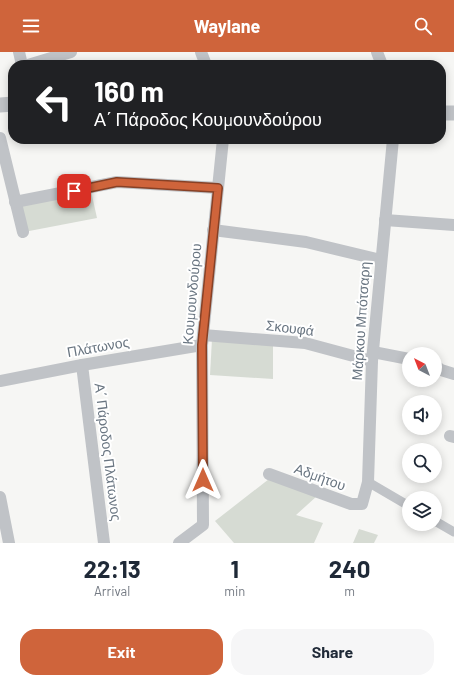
<!DOCTYPE html>
<html lang="en">
<head>
<meta charset="utf-8">
<style>
	:root { --surface:#fff; --page:#f6f6f7; --text:#1f2937; --muted:#747a83; --accent:#cf643b }
	body { margin:0; font-family:Barlow,sans-serif; background:var(--page); color:var(--text); height:100vh; display:flex; flex-direction:column; font-size:15px; white-space:nowrap }
	* { box-sizing:border-box; margin:0 }
	p { font-size:13px; color:var(--muted) }
	.icon { flex:none; width:22px; height:22px; fill:none; stroke:currentColor; stroke-width:2; stroke-linecap:round; stroke-linejoin:round }
	.map { position:relative; height:491px; overflow:hidden }
	.panel { display:flex; flex-direction:column; background:var(--surface); flex:1 }
	.panel>* { flex:none }
	.hud { position:absolute; left:8px; top:8px; width:438px; height:84px; border-radius:16px; box-shadow:0 2px 10px #0003; background:#202124; color:#fff; overflow:hidden }
	.needle { width:26px; rotate:318deg }
	.fabs { position:absolute; left:402px; top:295px; display:grid; gap:8px }
	.fabs a { display:grid; place-items:center; width:40px; height:40px; border-radius:50%; background:var(--surface); box-shadow:0 2px 10px #0003; font-size:20px }
	.pin { position:absolute; display:grid; place-items:center; width:34px; height:34px; color:#fff; margin:-17px; border-radius:8px; box-shadow:0 2px 6px #0006 }
	.me { position:absolute; width:44px; margin:-22px; rotate:0deg; stroke-linejoin:round; filter:drop-shadow(0 0 3px #0008) }
	.turn { display:flex; align-items:center; gap:14px; height:84px; padding:0 20px; font-size:18px }
	.turn .icon { width:52px; height:52px; stroke-width:2.5 }
	.turn b { display:block; font-size:28px; line-height:34px }
	.eta { display:flex; justify-content:space-evenly; align-items:center; height:68px; text-align:center }
	.eta b { font-size:24px; font-weight:700; line-height:28px }
	.cta { display:flex; gap:8px; margin-top:auto; padding:8px 20px }
	.cta a { flex:1; height:46px; border-radius:16px; background:var(--accent); color:#fff; font-size:16px; font-weight:700; line-height:46px; text-align:center }
	.cta a+a { background:var(--page); color:var(--text) }
	header { display:flex; justify-content:space-between; align-items:center; height:52px; padding:0 20px; background:var(--accent); color:#fff; font-size:18px; font-weight:700 }
	.map>svg:first-child { display:block }
	.green { fill:#d6dbd3 }
	.lines { fill:none; stroke-linecap:round; stroke-linejoin:round }
	.pedestrian { stroke:#c0c3c7; stroke-width:9 }
	.minor { stroke:#c0c3c7; stroke-width:12 }
	.tertiary { stroke:#c0c3c7; stroke-width:15 }
	.route-casing { stroke:#874126; stroke-width:10 }
	.route { stroke:#cf643b; stroke-width:7 }
	.labels { text-anchor:middle; stroke-width:4; stroke-linejoin:round; paint-order:stroke }
	.street-label { font-size:14px; fill:#697581; stroke:#fff }
</style>
</head>
<body>
<header><svg class="icon" aria-label="menu" viewBox="0 0 24 24"><path d="M4 6h16M4 12h16M4 18h16"/></svg>Waylane<svg class="icon" aria-label="search" viewBox="0 0 24 24"><circle cx="10" cy="10" r="6"/><path d="M15 15l6 6"/></svg></header>
<div class="map">
<svg width="454" height="491" viewBox="0 0 454 491">
	<rect width="100%" height="100%" fill="#f6f6f4"/>
	<!-- green -->
	<g class="green">
		<polygon points="91,139 97,166 24,180 19,153"/>
		<polygon points="212,287 273,291 273,327 210,323"/>
		<polygon points="269,427 317,444 296,463 323,471 314,491 234,491 215,469"/>
		<polygon points="359,477 378,483 374,491 353,491"/>
	</g>
	<g class="lines">
		<!-- pedestrian -->
		<g class="pedestrian">
			<polyline points="368,430 409,454"/>
			<polyline points="435,469 454,480"/>
		</g>
		<!-- minor -->
		<g class="minor">
			<polyline points="19,0 22,13"/>
			<polyline points="201,0 206,13"/>
			<polyline points="377,0 382,13"/>
			<polyline points="28,13 71,0"/>
			<polyline points="0,86 23,180"/>
			<polyline points="15,150 117,130 218,136"/>
			<polyline points="385,168 454,173"/>
			<polyline points="213,178 306,190 381,208"/>
			<polyline points="203,283 305,291 372,309"/>
			<polyline points="373,300 409,307"/>
			<polyline points="82,313 104,491"/>
			<polyline points="435,313 441,318 454,322"/>
			<polyline points="0,329 82,313 202,293"/>
			<polyline points="450,384 454,385"/>
			<polyline points="269,422 351,452 362,452 368,430 372,309 393,87"/>
			<polyline points="0,445 9,491"/>
			<polyline points="179,491 203,473 202,293 223,87"/>
		</g>
		<!-- tertiary -->
		<g class="tertiary">
			<polyline points="0,53 13,52"/>
			<polyline points="441,61 454,61"/>
		</g>
	</g>
	<g class="lines">
		<defs>
			<polyline id="route" points="74,139 117,130 218,136 202,293 203,428"/>
		</defs>
		<!-- route casing -->
		<use href="#route" class="route-casing"/>
		<!-- route -->
		<use href="#route" class="route"/>
	</g>
	<g class="labels">
		<!-- street labels -->
		<g class="street-label">
			<text transform="translate(192 242) rotate(-85)" y="5">Κουμουνδούρου</text>
			<text transform="translate(361 269) rotate(-86)" y="5">Μάρκου Μπότσαρη</text>
			<text transform="translate(290 276) rotate(7)" y="5">Σκουφά</text>
			<text transform="translate(98 295) rotate(-10)" y="5">Πλάτωνος</text>
			<text transform="translate(108 400) rotate(83)" y="5">Α΄ Πάροδος Πλάτωνος</text>
			<text transform="translate(320 425) rotate(20)" y="5">Αδμήτου</text>
		</g>
	</g>
</svg>
<div class="fabs">
<a><svg class="needle" viewBox="-14 -14 28 28"><path d="M0-13l5 13h-10z" fill="#e53935"/><path d="M0 13l5-13h-10z" fill="#747a83"/></svg></a>
<a><svg class="icon" aria-label="sound" viewBox="0 0 24 24"><path d="M4 9h4l5-4v14l-5-4H4zM17 9q2 3 0 6"/></svg></a>
<a><svg class="icon" aria-label="search" viewBox="0 0 24 24"><circle cx="10" cy="10" r="6"/><path d="M15 15l6 6"/></svg></a>
<a><svg class="icon" aria-label="layers" viewBox="0 0 24 24"><path d="M12 4l9 5-9 5-9-5zM3 14l9 5 9-5"/></svg></a>
</div>
<div class="pin" style="left:74px;top:139px;background:#d93025"><svg class="icon" aria-label="arrive" viewBox="0 0 24 24"><path d="M6 21V4h12l-3 4 3 4H6"/></svg></div>
<svg class="me" style="left:203px;top:428px" viewBox="-20 -20 40 40"><path d="M0-17L14 15 0 8-14 15z" fill="#cf643b" stroke="#fff" stroke-width="4"/></svg>
<div class="hud">
<div class="turn"><svg class="icon" aria-label="left" viewBox="0 0 24 24"><path d="M17 20v-9H6M10 6l-5 5 5 5"/></svg><div><b>160 m</b>Α΄ Πάροδος Κουμουνδούρου</div></div>
</div>
</div>
<section class="panel">
<div class="eta">
<div><b>22:13</b><p>Arrival</p></div>
<div><b>1</b><p>min</p></div>
<div><b>240</b><p>m</p></div>
</div>
<div class="cta"><a>Exit</a><a>Share</a></div>
</section>
</body>
</html>
